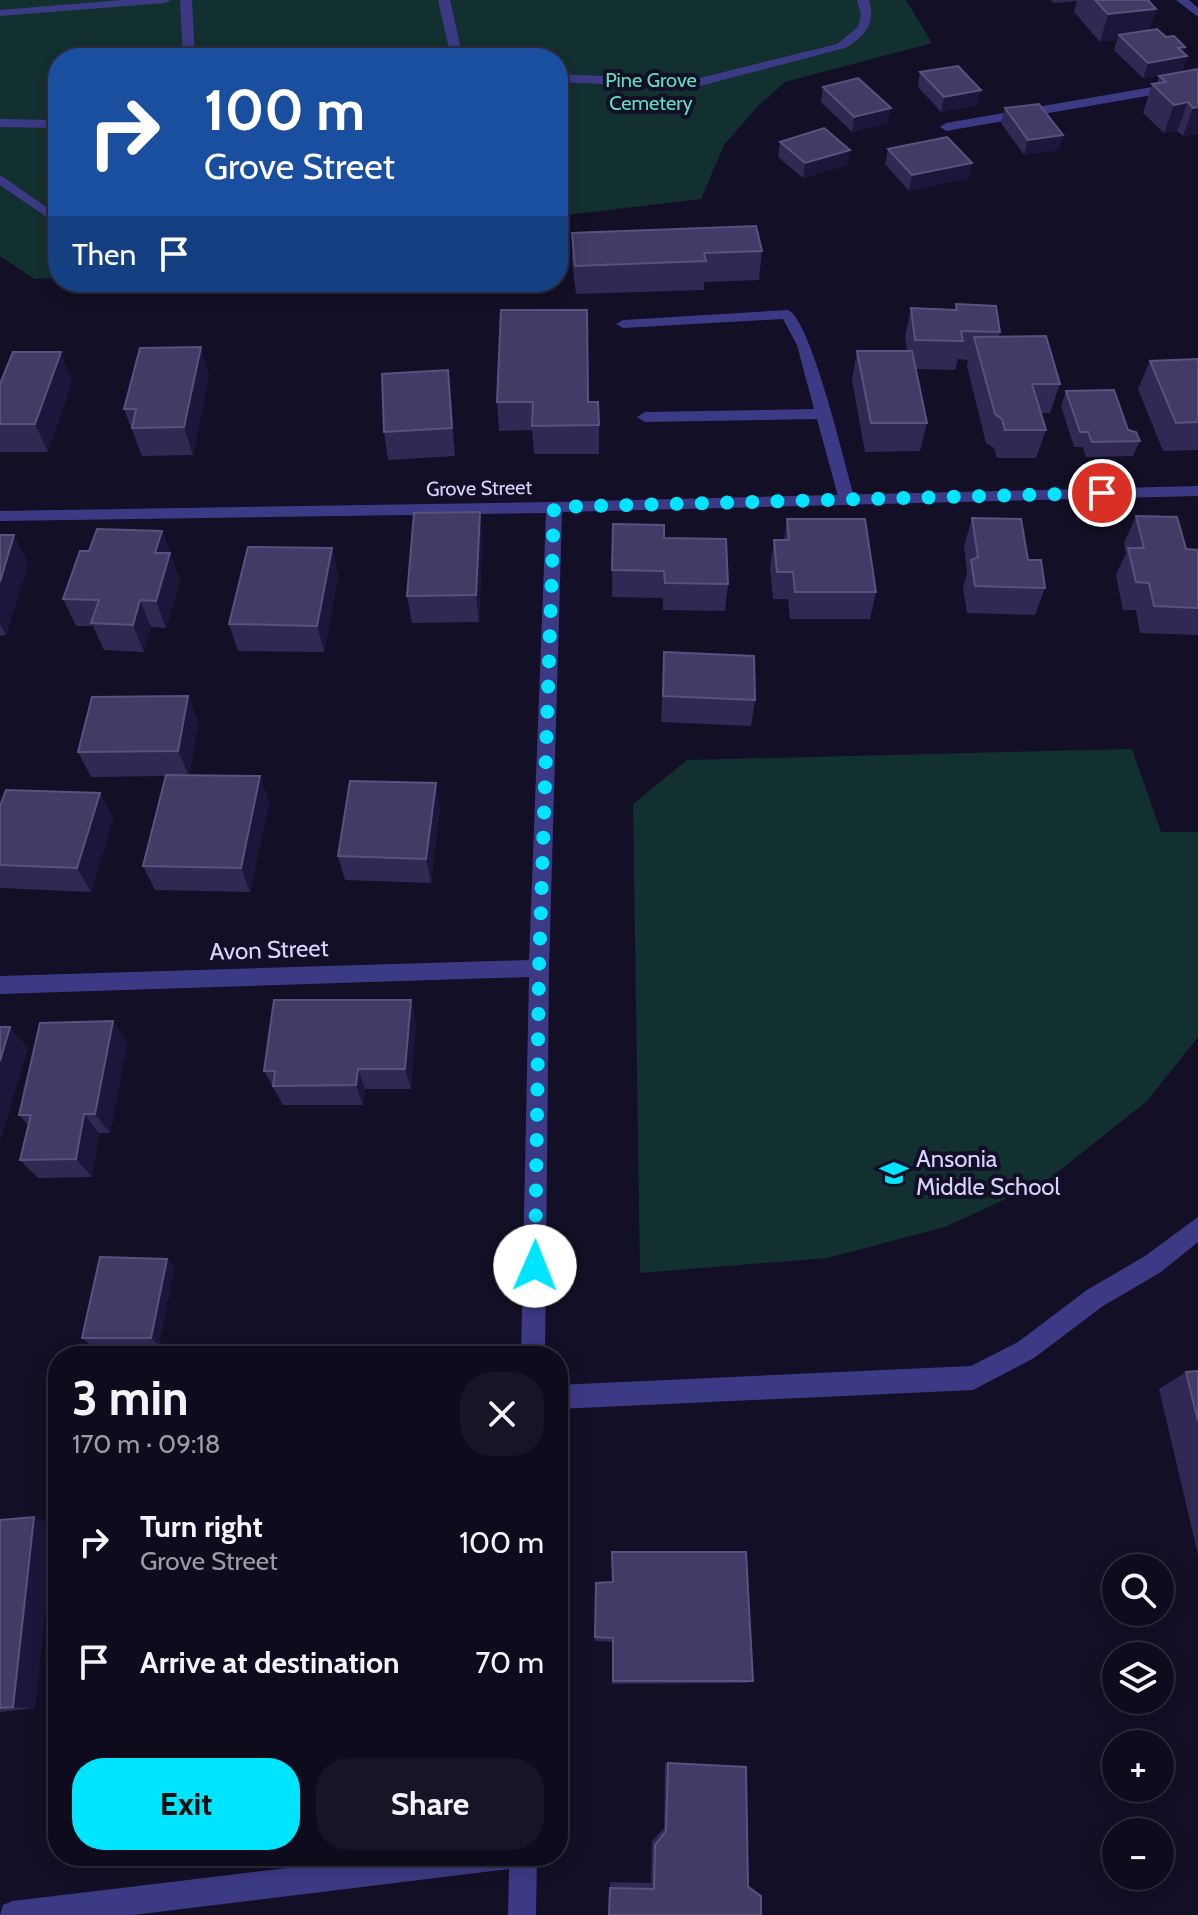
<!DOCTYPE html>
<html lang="en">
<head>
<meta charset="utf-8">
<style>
	:root { --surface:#0e0b1c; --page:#171425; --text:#f1f3f6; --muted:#9b9ba3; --line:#2e2b3b; --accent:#00e5ff }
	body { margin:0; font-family:Cabin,sans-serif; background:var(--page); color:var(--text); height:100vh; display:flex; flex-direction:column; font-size:30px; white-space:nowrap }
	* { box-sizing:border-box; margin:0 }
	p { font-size:26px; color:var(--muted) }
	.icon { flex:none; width:44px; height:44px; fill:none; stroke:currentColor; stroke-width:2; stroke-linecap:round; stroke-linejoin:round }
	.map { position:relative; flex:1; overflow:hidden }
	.drawer { position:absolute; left:48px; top:1346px; width:520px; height:520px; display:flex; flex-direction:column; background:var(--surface); border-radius:32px; box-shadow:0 4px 20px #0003,0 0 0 2px var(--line) }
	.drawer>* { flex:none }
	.top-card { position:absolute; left:48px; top:48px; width:520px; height:244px; border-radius:32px; box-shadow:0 4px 20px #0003,0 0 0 2px var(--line); background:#1a4fa0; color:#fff; overflow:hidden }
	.fabs { position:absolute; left:1102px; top:1554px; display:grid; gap:16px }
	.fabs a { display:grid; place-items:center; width:72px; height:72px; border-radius:50%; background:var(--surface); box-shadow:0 4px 20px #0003,0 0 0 2px var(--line); font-size:40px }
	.pin { position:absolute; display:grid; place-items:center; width:68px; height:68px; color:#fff; margin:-34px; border:4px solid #fff; border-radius:50%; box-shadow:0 2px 8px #0007 }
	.me { position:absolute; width:88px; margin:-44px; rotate:1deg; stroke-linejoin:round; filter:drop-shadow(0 0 6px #0008) }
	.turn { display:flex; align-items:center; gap:28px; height:168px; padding:0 24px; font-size:36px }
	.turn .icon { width:104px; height:104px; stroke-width:2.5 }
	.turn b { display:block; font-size:56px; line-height:68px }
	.then { display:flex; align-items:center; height:76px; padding:0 24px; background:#0003; gap:16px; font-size:30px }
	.round { display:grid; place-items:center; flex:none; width:84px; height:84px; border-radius:32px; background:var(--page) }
	.headline { display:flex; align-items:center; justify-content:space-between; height:136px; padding:0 24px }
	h1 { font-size:48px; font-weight:800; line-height:60px }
	.cta { display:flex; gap:16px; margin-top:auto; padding:16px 24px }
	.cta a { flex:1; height:92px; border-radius:32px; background:var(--accent); color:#111; font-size:32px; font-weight:800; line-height:92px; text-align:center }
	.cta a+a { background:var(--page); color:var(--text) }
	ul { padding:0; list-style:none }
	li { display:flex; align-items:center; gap:24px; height:120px; padding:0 24px }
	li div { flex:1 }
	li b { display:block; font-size:30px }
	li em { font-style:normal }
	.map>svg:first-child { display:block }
	.green { fill:#12302f }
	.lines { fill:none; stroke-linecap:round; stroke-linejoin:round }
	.lane { fill:#3d3a85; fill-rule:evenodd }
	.street { fill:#3d3a85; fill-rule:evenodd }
	.wall { fill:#312854 }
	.shaded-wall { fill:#1d163a }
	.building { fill:#433a66; stroke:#5a527e; stroke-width:2 }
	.route { stroke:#00e5ff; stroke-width:14; stroke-dasharray:0 25.2 }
	.labels { text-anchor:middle; stroke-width:8; stroke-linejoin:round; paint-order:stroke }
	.far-park-label { font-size:20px; fill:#5fe0c0; stroke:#130f26 }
	.far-street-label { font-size:20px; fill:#d9d4ff; stroke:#130f26 }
	.street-label { font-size:24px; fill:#d9d4ff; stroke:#130f26 }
	.poi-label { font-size:24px; fill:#d9d4ff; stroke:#130f26; text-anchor:start }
</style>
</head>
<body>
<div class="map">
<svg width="1198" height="1915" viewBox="0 0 1198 1915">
	<rect width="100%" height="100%" fill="#130f26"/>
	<!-- green -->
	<g class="green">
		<polygon points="0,0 906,0 932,43 785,82 758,106 724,145 701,199 558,216 558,58 58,58 58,278 34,279 0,256"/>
		<polygon points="1132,749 1161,832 1198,832 1198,1037 1147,1101 1049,1179 945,1227 827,1258 640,1273 633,804 687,760"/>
	</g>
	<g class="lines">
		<!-- lane -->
		<g class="lane">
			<polygon points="122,0 171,0 165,3 0,16 0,10"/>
			<polygon points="180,0 192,0 195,58 183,58"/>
			<polygon points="438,0 450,0 463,58 451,58"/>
			<path d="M857,0h12c7,23 -4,37 -24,48l-153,40 -134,-6v-8l134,6 145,-36 21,-17 3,-12z"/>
			<polygon points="0,119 58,120 58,128 0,127"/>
			<polygon points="0,175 58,215 58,225 0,185"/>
			<path d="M788,310c23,9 58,159 67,190l-2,4h-12l-2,-4 -22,-81 -172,3 -8,-5 8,-5 169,-3 -17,-64 -14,-26 -160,9 -7,-4 7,-4z"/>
			<polygon points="1198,1217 1198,1242 1161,1272 1103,1306 1034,1358 973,1390 558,1409 558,1385 971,1366 1018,1342 1087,1290 1145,1256"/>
		</g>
		<!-- street -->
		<g class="street">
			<polygon points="1176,0 1189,0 1198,8 1198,17"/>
			<polygon points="1198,79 1198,87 946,131 940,127 946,123"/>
			<polygon points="1198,486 1198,496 562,512 549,968 545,1356 521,1356 529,977 0,994 0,976 529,960 546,513 0,521 0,511 554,502"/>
			<polygon points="387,1856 537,1856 536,1915 508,1915 509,1869 133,1915 0,1915 3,1905 13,1901"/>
		</g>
	</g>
	<!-- wall -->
	<g class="wall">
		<polygon points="1051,0 1148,0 1156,9 1149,30 1185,47 1183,53 1187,56 1182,71 1143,78 1114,50 1117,40 1100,42 1074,12 1077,1 1054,3"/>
		<polygon points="1198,69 1198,134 1183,136 1177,131 1164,133 1143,113 1152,84 1157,84 1159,76"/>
		<polygon points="920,72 978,105 941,112 918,87"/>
		<polygon points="823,87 888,123 852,132 821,102"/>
		<polygon points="1005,108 1063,135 1058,150 1024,155 1001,123"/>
		<polygon points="780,142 847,165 803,178 778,157"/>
		<polygon points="888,149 972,163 968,178 909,191 885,164"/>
		<polygon points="572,233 762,251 759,280 704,282 704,290 576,294 572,262"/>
		<polygon points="482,282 521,282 521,284 482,286"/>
		<polygon points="956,304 1000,332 999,337 1060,384 1050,413 1041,413 1046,430 1036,458 997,458 994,448 986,443 967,366 968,360 958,359 955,370 916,369 927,423 920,451 865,452 852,380 857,351 907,351 905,337 911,308 955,310"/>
		<polygon points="1198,359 1198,450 1163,451 1138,389 1150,361"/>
		<polygon points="209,375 193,455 142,456 124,409"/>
		<polygon points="72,381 48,452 0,452 0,384"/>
		<polygon points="1066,391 1128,430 1140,441 1133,456 1086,457 1083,447 1074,447 1061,406"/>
		<polygon points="451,398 455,456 388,460 384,432"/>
		<polygon points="497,402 588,402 599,425 599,454 534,454 532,430 499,431"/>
		<polygon points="480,512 482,540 479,622 412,623 407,596"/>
		<polygon points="1136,516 1186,549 1198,550 1198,635 1140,633 1136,610 1123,610 1116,575 1126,553 1124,543"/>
		<polygon points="972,518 1028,560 1045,588 1035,615 967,613 963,587 967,573 964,546"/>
		<polygon points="787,519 876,592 870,619 790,619 788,599 773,599 770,568 774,540 784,540"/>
		<polygon points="613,524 664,538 728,584 725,611 663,610 663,598 612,597"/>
		<polygon points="162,531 180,581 166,628 151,627 144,652 104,650 93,626 76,626 63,599 89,551"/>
		<polygon points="0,535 28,563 6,635 0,636"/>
		<polygon points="332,548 338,576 324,652 238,651 229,624"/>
		<polygon points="664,652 755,700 751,726 661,722"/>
		<polygon points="198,722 189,776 260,776 269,802 250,892 155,890 143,866 166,776 91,777 78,752"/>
		<polygon points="100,793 113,818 91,892 0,888 0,806"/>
		<polygon points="440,808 431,883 345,880 338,856"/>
		<polygon points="416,1021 411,1089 365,1089 363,1105 283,1105 264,1071"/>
		<polygon points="127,1042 110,1133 99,1133 92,1177 38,1178 20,1160 28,1125 19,1115"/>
		<polygon points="167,1259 174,1267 159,1345 91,1345 82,1338"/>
		<polygon points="1198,1371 1198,1555 1159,1389 1186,1372"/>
		<polygon points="0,1520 54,1525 35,1708 0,1712"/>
		<polygon points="612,1552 753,1681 747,1683 612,1684 612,1642 595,1641 595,1637 612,1582"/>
		<polygon points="665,1763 746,1767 748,1885 754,1889 761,1915 609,1915 610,1882 651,1883 652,1841 664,1828"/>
	</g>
	<!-- shaded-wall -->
	<g class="shaded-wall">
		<polygon points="1156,9 1147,37 1119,35 1117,40 1100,42 1108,14"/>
		<polygon points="1185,47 1181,57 1187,56 1182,71 1143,78 1148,63 1178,48"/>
		<polygon points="981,90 978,105 941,112 944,97"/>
		<polygon points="1188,102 1177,131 1164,133 1174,105"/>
		<polygon points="1198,107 1198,134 1183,136 1193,108"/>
		<polygon points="891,108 888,123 852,132 854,117"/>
		<polygon points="1063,135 1058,150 1024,155 1028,140"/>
		<polygon points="850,150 847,165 803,178 805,163"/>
		<polygon points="972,163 968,178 909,191 912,175"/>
		<polygon points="201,347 209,375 193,455 184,427"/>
		<polygon points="61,352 72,381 48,452 35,424"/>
		<polygon points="448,370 451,398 455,456 452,428"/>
		<polygon points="480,512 482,540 479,622 476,595"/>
		<polygon points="162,531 180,581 166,628 156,601 155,553"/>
		<polygon points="14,535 28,563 6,635 0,624 0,582"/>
		<polygon points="332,548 338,576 324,652 317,626"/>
		<polygon points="140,600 151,627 144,652 133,625"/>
		<polygon points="188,696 198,722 189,776 178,751"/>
		<polygon points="260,776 269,802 250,892 241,868"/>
		<polygon points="436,783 440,808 431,883 426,859"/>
		<polygon points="100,793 113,818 91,892 77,868"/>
		<polygon points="411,1000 416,1021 411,1089 405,1069"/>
		<polygon points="113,1021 127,1042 110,1133 95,1114"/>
		<polygon points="10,1027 28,1048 0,1142 0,1061"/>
		<polygon points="358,1069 365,1089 363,1105 356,1085"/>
		<polygon points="84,1114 99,1133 92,1177 76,1159"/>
		<polygon points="167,1259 174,1267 159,1345 151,1338"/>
		<polygon points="34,1517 54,1525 35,1708 13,1707"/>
	</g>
	<!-- building -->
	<g class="building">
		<polygon points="1095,0 1148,0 1156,9 1108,14"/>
		<polygon points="1157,29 1166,37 1174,36 1185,47 1178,48 1187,56 1148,63 1119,35"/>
		<polygon points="958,66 981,90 944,97 920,72"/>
		<polygon points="1198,69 1198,107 1193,108 1188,102 1174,105 1152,84 1166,82 1159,76"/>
		<polygon points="858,78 891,108 854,117 823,87"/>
		<polygon points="1039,104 1063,135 1028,140 1005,108"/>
		<polygon points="824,128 850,150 805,163 780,142"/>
		<polygon points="947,137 972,163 912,175 888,149"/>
		<polygon points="756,226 762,251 704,253 706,261 575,266 572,233"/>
		<polygon points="956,304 996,306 1000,332 961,331 963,341 915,340 911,308 957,310"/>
		<polygon points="501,310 587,310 588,402 598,402 599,425 532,426 533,402 497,402"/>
		<polygon points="1046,336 1060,384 1032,384 1046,430 1005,430 1002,419 995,414 974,337"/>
		<polygon points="201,347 184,427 132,428 136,409 124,409 140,348"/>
		<polygon points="857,351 912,351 927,423 871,423"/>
		<polygon points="13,352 61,352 35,424 0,424 0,384"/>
		<polygon points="1198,359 1198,422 1176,423 1150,361"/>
		<polygon points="448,370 452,428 384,432 382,374"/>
		<polygon points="1114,390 1128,430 1136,432 1140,441 1092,442 1088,432 1080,432 1066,391"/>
		<polygon points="480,512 476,595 407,596 414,513"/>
		<polygon points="1136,516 1177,517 1186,549 1198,550 1198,608 1154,606 1149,583 1136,582 1128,548 1144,548"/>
		<polygon points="972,518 1021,519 1028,560 1041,560 1045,588 975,586 971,560 978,557"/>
		<polygon points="787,519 865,519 876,592 795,592 793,572 777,572 774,540 789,540"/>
		<polygon points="613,524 664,525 664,538 726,539 728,584 665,583 664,571 612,570"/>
		<polygon points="97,529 162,531 155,553 170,553 156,601 140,600 133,625 91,623 99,600 63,599 80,551 89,551"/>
		<polygon points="0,535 14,535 0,582"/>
		<polygon points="248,547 332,548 317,626 229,624"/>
		<polygon points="664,652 754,656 755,700 663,696"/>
		<polygon points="188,696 178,751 78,752 92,697"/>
		<polygon points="166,775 260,776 241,868 143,866"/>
		<polygon points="350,781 436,783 426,859 338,856"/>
		<polygon points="6,790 100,793 77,868 0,865 0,806"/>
		<polygon points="274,1000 411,1000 405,1069 358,1069 356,1085 273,1086 275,1071 264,1071"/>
		<polygon points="113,1021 95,1114 84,1114 76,1159 20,1160 31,1115 19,1115 40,1023"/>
		<polygon points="0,1027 10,1027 0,1061"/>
		<polygon points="100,1257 167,1259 151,1338 82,1338"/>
		<polygon points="1198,1371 1198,1421 1186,1372"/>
		<polygon points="34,1517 13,1707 0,1708 0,1520"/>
		<polygon points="612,1552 746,1552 753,1681 613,1681 613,1638 595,1637 596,1583 613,1582"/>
		<polygon points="668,1763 746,1767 748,1887 761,1896 761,1915 609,1915 610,1888 654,1889 655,1845 666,1831"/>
	</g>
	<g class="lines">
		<!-- route -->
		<polyline class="route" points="535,1266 539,968 554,507 1102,493"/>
	</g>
	<!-- icons -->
	<defs>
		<symbol id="school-bare" viewBox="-9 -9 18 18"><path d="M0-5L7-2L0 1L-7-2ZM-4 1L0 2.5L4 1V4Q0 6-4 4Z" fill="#00e5ff" stroke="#130f26" stroke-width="2.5" paint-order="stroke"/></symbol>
	</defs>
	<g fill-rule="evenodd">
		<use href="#school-bare" x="874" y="1153" width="40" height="40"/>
	</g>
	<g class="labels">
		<!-- far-park labels -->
		<g class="far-park-label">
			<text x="651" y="87">Pine Grove<tspan x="651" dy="23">Cemetery</tspan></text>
		</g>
		<!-- far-street labels -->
		<g class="far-street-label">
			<text transform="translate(479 488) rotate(-1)" y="7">Grove Street</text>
		</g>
		<!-- street labels -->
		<g class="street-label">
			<text transform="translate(269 950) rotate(-2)" y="8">Avon Street</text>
		</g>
		<!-- poi labels -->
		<g class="poi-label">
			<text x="916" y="1167">Ansonia<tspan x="916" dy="28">Middle School</tspan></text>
		</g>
	</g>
</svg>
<div class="fabs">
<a><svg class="icon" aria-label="search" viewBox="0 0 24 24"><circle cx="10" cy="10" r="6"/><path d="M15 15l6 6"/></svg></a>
<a><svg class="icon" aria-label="layers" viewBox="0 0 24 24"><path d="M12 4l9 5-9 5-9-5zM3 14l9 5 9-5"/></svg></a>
<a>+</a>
<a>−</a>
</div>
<div class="pin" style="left:1102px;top:493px;background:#d93025"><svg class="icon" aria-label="arrive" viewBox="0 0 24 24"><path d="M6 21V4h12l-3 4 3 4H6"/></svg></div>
<svg class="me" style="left:535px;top:1266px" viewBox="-20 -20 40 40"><circle r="19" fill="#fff"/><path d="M0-13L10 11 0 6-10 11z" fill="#00e5ff"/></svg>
<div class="top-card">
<div class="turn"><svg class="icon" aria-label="right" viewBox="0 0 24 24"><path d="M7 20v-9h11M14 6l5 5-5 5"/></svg><div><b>100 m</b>Grove Street</div></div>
<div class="then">Then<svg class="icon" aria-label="arrive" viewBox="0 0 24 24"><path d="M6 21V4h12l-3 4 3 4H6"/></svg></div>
</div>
<section class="drawer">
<div class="headline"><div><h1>3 min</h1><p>170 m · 09:18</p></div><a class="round"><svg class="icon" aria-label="close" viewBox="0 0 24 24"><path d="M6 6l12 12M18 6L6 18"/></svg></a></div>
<ul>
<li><svg class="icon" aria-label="right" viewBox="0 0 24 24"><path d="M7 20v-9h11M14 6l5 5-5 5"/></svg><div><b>Turn right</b><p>Grove Street</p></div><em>100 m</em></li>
<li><svg class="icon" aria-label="arrive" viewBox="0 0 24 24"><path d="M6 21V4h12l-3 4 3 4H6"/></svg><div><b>Arrive at destination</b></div><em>70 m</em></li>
</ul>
<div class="cta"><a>Exit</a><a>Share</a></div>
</section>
</div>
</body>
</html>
